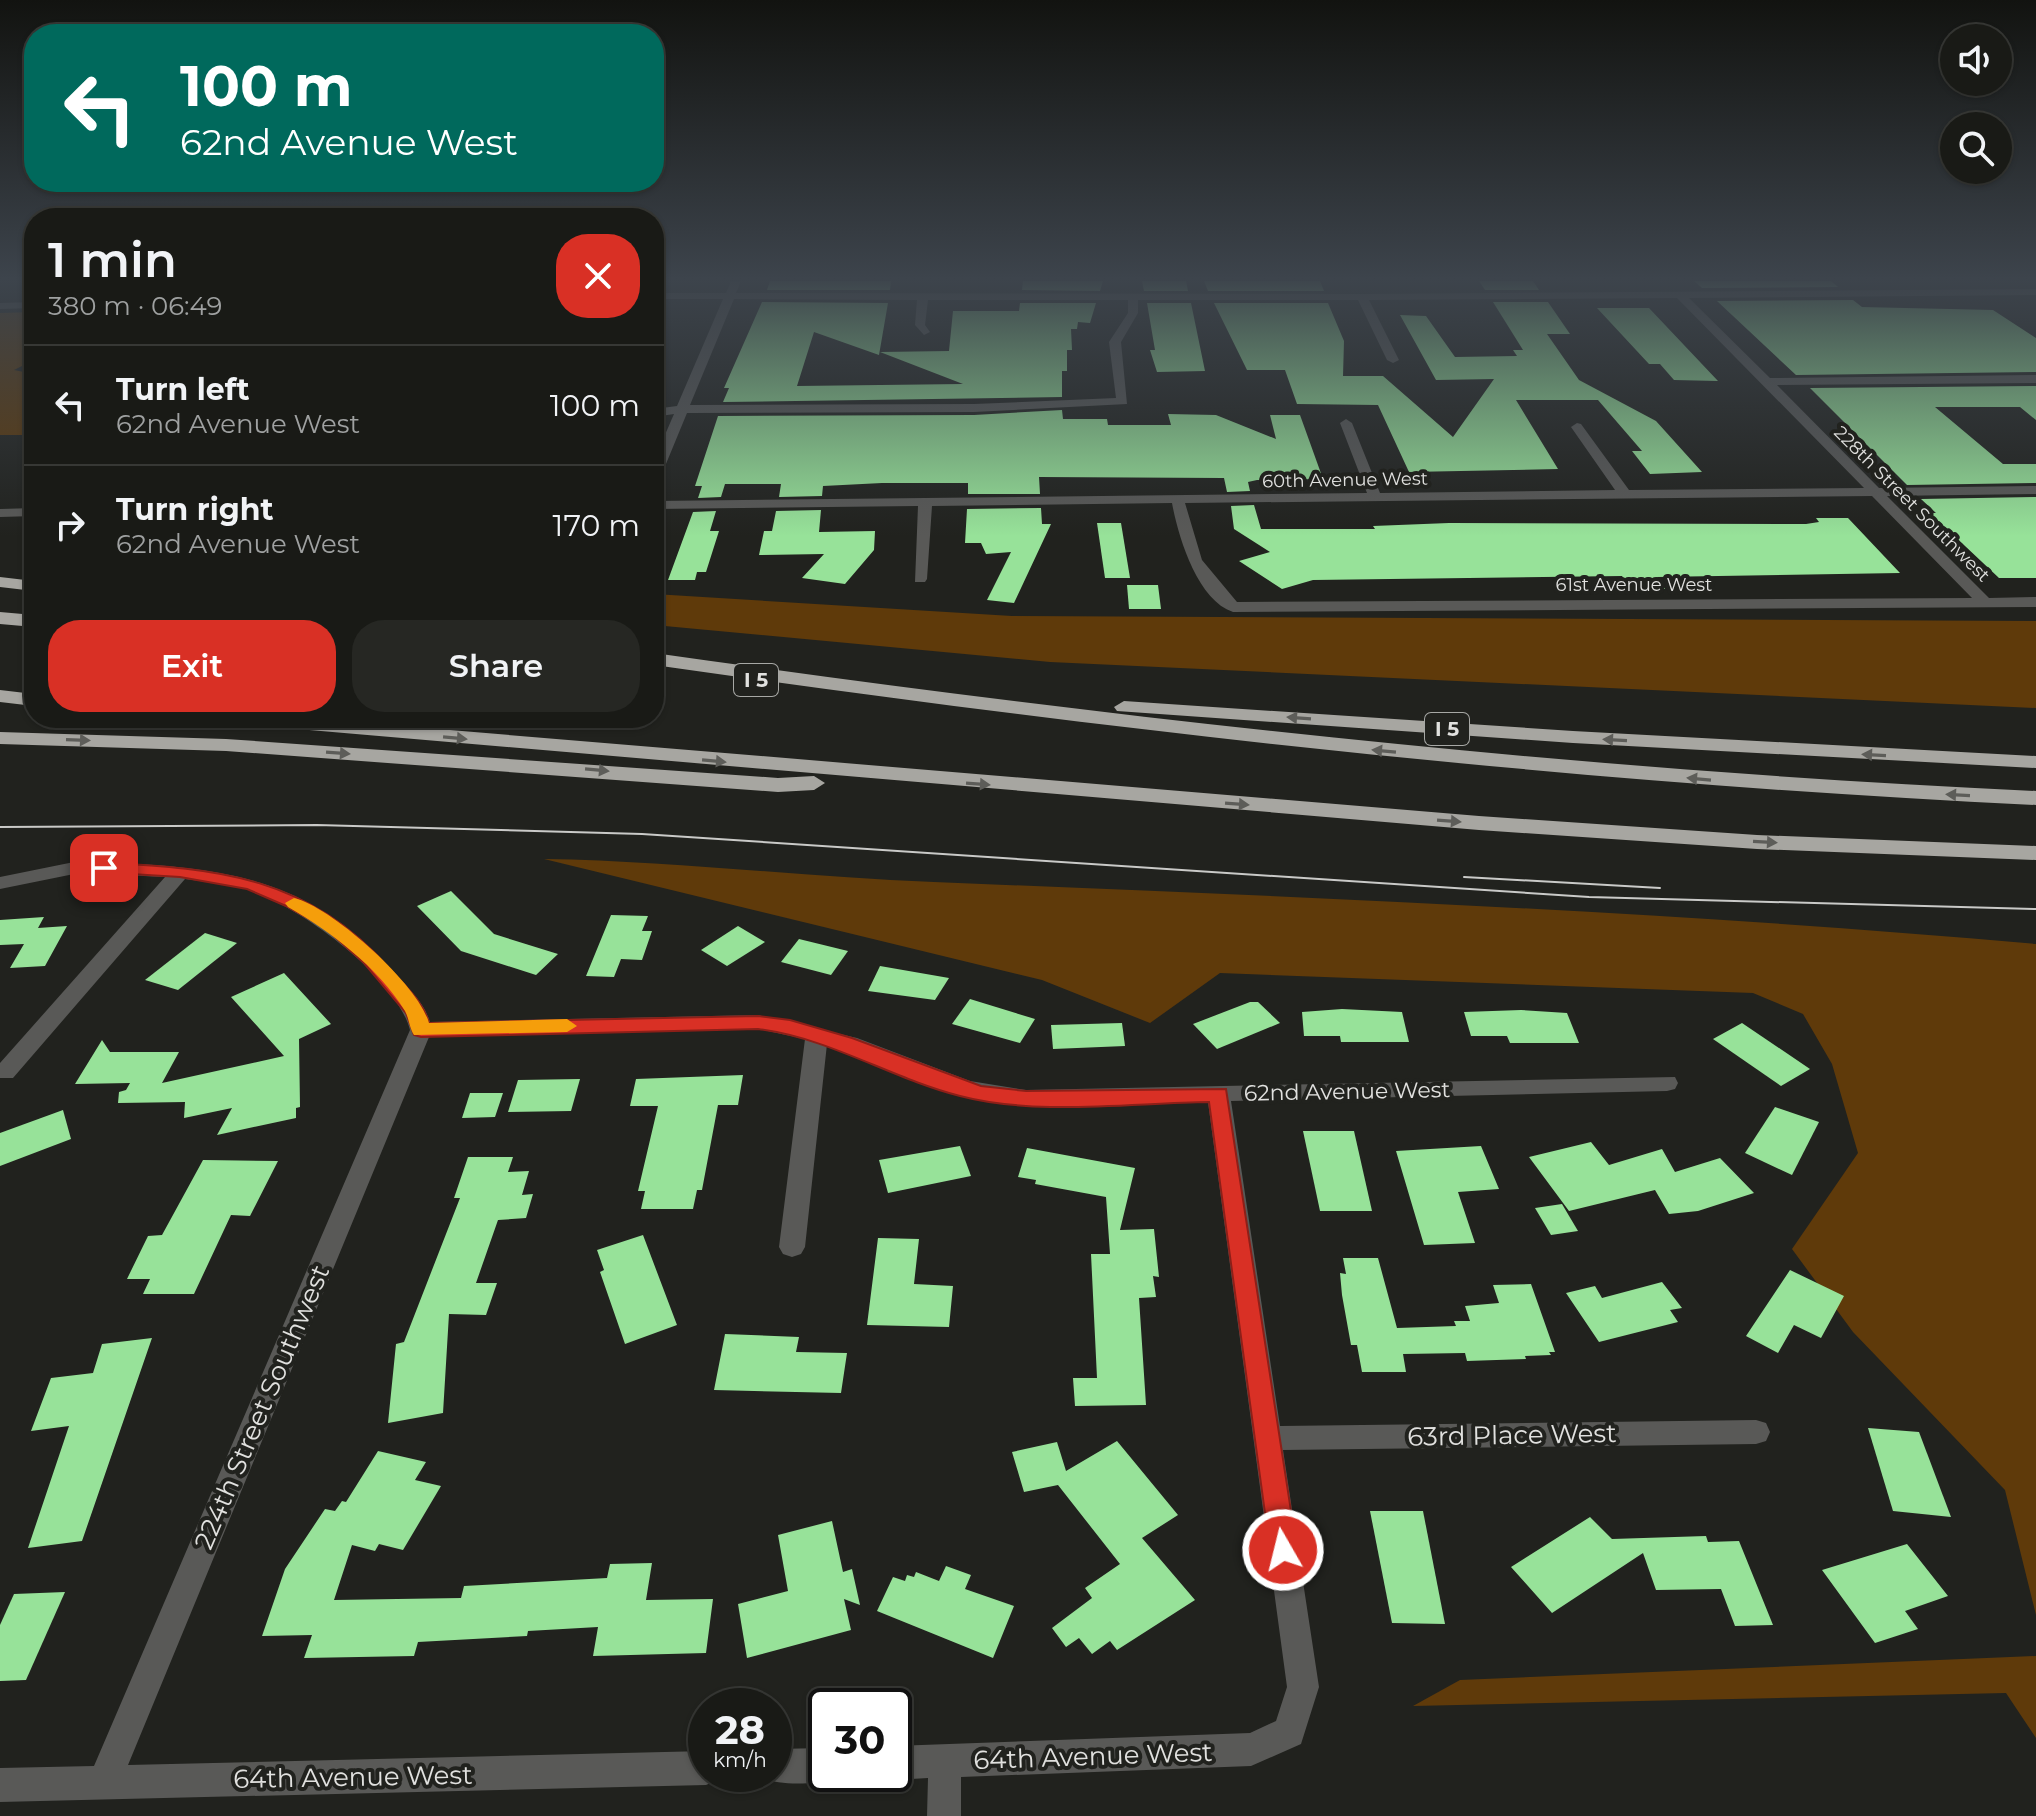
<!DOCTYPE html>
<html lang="en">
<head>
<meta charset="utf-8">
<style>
	:root { --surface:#191a16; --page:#262723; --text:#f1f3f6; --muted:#9fa1a1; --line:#373835; --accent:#d93025 }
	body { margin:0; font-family:Montserrat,sans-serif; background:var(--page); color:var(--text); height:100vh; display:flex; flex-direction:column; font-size:30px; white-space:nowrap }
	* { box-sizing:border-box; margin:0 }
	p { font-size:26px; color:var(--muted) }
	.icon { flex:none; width:44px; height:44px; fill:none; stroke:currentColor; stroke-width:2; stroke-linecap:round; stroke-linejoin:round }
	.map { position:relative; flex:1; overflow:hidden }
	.panel { position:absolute; left:24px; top:208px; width:640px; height:520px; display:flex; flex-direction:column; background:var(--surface); border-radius:32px; box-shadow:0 2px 6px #0004,0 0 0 2px var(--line) }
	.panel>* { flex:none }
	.top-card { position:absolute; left:24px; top:24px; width:640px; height:168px; border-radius:32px; box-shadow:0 2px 6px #0004,0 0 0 2px var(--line); background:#00695c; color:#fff; overflow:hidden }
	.tools { position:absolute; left:1940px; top:24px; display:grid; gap:16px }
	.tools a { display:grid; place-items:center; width:72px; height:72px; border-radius:50%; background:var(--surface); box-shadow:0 2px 6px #0004,0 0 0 2px var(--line); font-size:40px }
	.speed { position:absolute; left:688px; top:1688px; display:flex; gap:16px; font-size:40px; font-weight:700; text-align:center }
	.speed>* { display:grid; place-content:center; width:104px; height:104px; border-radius:50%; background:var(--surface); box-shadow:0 2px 6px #0004,0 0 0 2px var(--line); line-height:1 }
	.speed small { font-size:20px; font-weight:400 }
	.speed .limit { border:4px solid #111; border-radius:12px; background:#fff; color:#111 }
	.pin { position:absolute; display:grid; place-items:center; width:68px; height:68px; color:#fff; margin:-34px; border-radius:16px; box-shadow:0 4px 12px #0006 }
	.me { position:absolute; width:88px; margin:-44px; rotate:352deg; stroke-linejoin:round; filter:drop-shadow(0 0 6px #0008) }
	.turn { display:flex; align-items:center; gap:28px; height:168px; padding:0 24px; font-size:36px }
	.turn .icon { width:104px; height:104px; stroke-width:2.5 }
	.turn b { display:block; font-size:56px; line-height:68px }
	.round { display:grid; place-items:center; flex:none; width:84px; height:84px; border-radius:32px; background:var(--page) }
	.overview { display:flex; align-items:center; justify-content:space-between; height:136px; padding:0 24px }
	h1 { font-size:48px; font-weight:600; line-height:60px }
	.button { display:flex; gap:16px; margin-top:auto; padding:16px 24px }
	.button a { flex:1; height:92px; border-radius:32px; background:var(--accent); color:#fff; font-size:32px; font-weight:600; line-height:92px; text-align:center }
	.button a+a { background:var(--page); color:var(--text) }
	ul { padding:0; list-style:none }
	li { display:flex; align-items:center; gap:24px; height:120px; padding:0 24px; border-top:2px solid var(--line) }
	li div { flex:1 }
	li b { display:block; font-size:30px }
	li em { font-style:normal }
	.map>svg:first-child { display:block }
	.green { fill:#5f3a0a }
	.building { fill:#97e299 }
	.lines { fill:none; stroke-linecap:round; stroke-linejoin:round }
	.minor { fill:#595957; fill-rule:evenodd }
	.highway { fill:#a7a6a1; fill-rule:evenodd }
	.tram { stroke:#cacac8; stroke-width:2 }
	.oneway { fill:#5d5d59 }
	.route { fill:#d93025; stroke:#8d1f18; stroke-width:2 }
	.slow { fill:#f59e0b }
	.labels { text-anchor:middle; stroke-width:8; stroke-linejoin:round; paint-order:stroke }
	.far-street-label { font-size:18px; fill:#e1e1df; stroke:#21221e }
	.shield { fill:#21221e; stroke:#a7a8a5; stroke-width:2 }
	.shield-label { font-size:20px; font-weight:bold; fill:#e1e1df }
	.street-label { font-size:22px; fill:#e1e1df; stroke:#21221e }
	.near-street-label { font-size:26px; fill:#e1e1df; stroke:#21221e }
</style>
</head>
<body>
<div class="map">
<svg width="2036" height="1816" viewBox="0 0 2036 1816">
	<rect width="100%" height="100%" fill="#21221e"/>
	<!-- green -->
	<g class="green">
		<polygon points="34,312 34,360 14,370 34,374 34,435 0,435 0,313"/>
		<polygon points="654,594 1012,616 2036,621 2036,708 1050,662 654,625"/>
		<path d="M544,859c131,2 260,18 390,23 367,15 736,29 1102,62v671l-31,-125 -152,-158 -61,-83 66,-96 -26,-89 -29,-50 -50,-21 -533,-20 -70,50 -108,-43z"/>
		<polygon points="2036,1656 2036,1738 2006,1693 1413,1706 1460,1680"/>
	</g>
	<!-- building -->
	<g class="building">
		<polygon points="770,281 891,281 890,290 767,290"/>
		<polygon points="1023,281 1103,281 1100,291 1022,290"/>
		<polygon points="1142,281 1186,281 1188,291 1144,291"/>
		<polygon points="1204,281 1320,281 1324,291 1208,291"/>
		<polygon points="1479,281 1533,281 1539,290 1485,290"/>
		<polygon points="1694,281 1831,281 1838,287 1702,288"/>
		<polygon points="1853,300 1862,307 1993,310 2036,338 2036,372 1796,375 1717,301"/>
		<polygon points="762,302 888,303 879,355 814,332 797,386 963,384 880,352 949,351 953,311 1019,311 1020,303 1096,303 1090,323 1078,322 1077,329 1071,329 1072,350 1067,350 1067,371 1062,371 1062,397 723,402 729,388 724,388"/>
		<polygon points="1493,302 1548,302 1570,334 1547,334 1579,380 1656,421 1702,472 1650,474 1632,451 1642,451 1598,400 1516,400 1558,469 1409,472 1378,405 1297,404 1285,370 1247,370 1214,303 1328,303 1344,341 1343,376 1383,376 1453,437 1494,379 1436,380 1400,315 1426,316 1455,357 1517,356 1513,350 1523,350"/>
		<polygon points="1147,303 1191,303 1205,371 1157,372 1150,350 1155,350"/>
		<polygon points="1597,308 1649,308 1718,381 1674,380 1660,364 1649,364"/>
		<polygon points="2036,386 2036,420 2020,407 1935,407 2003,464 2036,464 2036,483 1907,485 1810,388"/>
		<polygon points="1062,410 1063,419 1107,419 1108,425 1171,425 1168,414 1216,415 1276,439 1270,415 1300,415 1323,479 1257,480 1248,482 1250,491 1227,492 1224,478 1039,477 1040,494 968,494 968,483 882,483 823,486 822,496 779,497 781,484 725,484 721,497 698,498 702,486 695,486 718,416 974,415"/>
		<polygon points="2036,497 2036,578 1999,578 1930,513 1936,513 1921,499"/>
		<polygon points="1254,505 1261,529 1375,529 1373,526 1449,523 1806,524 1819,522 1816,518 1848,518 1900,573 1657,577 1665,589 1631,589 1622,576 1313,580 1282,589 1239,561 1270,552 1234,529 1231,506"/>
		<polygon points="1041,508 1042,524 1051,524 1014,603 987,600 1011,552 986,554 981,543 965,543 967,509"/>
		<polygon points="821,510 819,532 875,531 874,550 845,584 802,578 824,554 759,555 764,531 772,531 776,511"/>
		<polygon points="716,511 710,531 719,531 706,572 697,572 695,580 668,580 693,512"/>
		<polygon points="1097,523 1121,523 1130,578 1105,578"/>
		<polygon points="1127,585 1158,585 1161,609 1129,609"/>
		<polygon points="451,891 494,934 558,954 536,975 461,951 417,906"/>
		<polygon points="611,915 648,916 642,931 652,931 642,960 621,959 614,977 586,976"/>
		<polygon points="44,917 38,928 67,926 45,966 10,968 24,944 0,945 0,920"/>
		<polygon points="738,926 765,942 727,966 701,950"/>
		<polygon points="205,933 237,943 178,990 145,980"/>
		<polygon points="799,939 848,951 831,975 781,962"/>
		<polygon points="880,966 949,978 935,1000 868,991"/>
		<polygon points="284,973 331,1024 299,1039 300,1107 296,1108 296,1118 217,1135 232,1108 184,1118 185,1102 118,1103 119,1092 126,1090 130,1083 75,1084 102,1040 110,1052 179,1052 162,1083 284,1056 231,997"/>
		<polygon points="970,999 1035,1019 1020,1043 952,1024"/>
		<polygon points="1250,1002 1258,1002 1280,1023 1217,1049 1193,1024"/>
		<polygon points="1342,1009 1402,1012 1409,1042 1341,1042 1340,1036 1304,1036 1302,1012"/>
		<polygon points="1521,1010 1567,1013 1579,1043 1510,1043 1507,1036 1471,1036 1464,1012"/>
		<polygon points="1122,1023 1125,1046 1053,1049 1051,1025"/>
		<polygon points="1742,1023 1810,1069 1781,1086 1713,1039"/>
		<polygon points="743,1075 738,1105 718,1105 702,1190 697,1190 693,1209 641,1209 645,1191 638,1191 658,1106 630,1106 636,1079"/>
		<polygon points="580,1079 571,1111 508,1112 518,1080"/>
		<polygon points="470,1093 503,1093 495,1117 462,1118"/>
		<polygon points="1775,1107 1819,1122 1792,1175 1745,1153"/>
		<polygon points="63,1110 71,1139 0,1166 0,1133"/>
		<polygon points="1303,1131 1354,1131 1372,1211 1320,1211"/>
		<polygon points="1591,1142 1609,1165 1662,1149 1675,1172 1720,1158 1754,1193 1698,1211 1669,1214 1655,1190 1569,1211 1529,1157"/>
		<polygon points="960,1146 971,1176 888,1193 879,1160"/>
		<polygon points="1481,1146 1499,1189 1458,1192 1475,1243 1424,1245 1396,1151"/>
		<polygon points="1027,1148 1135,1168 1120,1230 1154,1229 1159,1277 1153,1276 1156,1297 1139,1298 1146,1405 1075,1406 1073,1378 1097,1378 1091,1254 1110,1254 1106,1197 1035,1184 1036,1180 1018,1177"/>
		<polygon points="468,1157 513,1157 508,1172 529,1171 522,1195 533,1194 526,1218 498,1220 476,1283 497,1283 486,1315 449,1314 443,1413 388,1423 396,1344 404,1342 460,1198 454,1198"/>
		<polygon points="203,1160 278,1161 250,1216 231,1215 194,1294 143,1294 150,1279 127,1279 148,1236 162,1235"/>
		<polygon points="1562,1204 1578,1231 1551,1235 1535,1208"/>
		<polygon points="643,1235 677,1325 625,1344 600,1272 604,1270 597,1250"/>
		<polygon points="878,1238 919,1239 914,1284 953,1286 949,1327 867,1325"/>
		<polygon points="1343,1258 1378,1258 1397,1328 1456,1326 1454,1321 1470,1321 1465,1306 1499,1303 1493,1285 1531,1284 1555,1352 1549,1352 1551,1355 1525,1356 1526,1359 1467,1361 1465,1353 1403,1354 1406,1372 1362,1372 1357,1345 1351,1345 1342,1295 1340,1273 1346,1274"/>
		<polygon points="1790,1270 1844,1296 1821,1338 1794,1325 1778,1353 1746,1336"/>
		<polygon points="1662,1282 1682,1308 1670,1310 1678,1322 1599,1342 1566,1293 1595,1286 1602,1298"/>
		<polygon points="725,1334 799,1337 796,1352 847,1353 841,1393 714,1390"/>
		<polygon points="152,1338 82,1541 28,1548 69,1426 31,1431 51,1378 93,1373 102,1344"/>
		<polygon points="1868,1428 1919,1432 1951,1517 1893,1511"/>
		<polygon points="1117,1441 1178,1515 1142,1538 1195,1600 1117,1650 1110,1641 1092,1654 1079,1638 1066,1647 1052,1628 1092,1598 1085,1588 1120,1564 1058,1485 1024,1492 1012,1452 1057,1442 1066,1471"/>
		<polygon points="378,1451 426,1462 415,1480 441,1486 403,1550 379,1544 375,1551 352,1545 334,1600 461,1598 464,1586 607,1578 610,1564 652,1563 646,1600 713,1599 706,1653 593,1656 598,1627 528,1631 527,1636 418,1642 414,1656 304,1658 312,1635 262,1636 285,1569 325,1509 335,1511 342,1501 346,1502"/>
		<polygon points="1370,1511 1423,1511 1445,1624 1392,1623"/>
		<polygon points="1590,1517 1612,1539 1706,1536 1708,1542 1739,1541 1773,1625 1735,1626 1721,1589 1656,1590 1643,1553 1552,1613 1511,1567"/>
		<polygon points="832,1521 843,1572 852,1569 860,1605 844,1599 851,1630 747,1658 738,1604 788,1591 778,1535"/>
		<polygon points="1907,1544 1948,1596 1905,1611 1918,1629 1875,1643 1822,1570"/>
		<polygon points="946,1566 971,1575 965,1589 1014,1606 993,1658 877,1611 893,1577 905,1581 907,1575 914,1577 916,1572 939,1581"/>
		<polygon points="65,1592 26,1680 0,1681 0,1625 14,1594"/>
	</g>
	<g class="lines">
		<!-- minor -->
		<g class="minor">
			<path d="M731,281h10l-5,12 626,1 674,-5v6l-347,3 81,80 266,-3v8l-259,2 102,103 157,-2v8l-149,2 102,102 47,-1v10l-803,5c-36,-12 -55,-76 -61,-109l-240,3 -5,73 -2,3h-10l3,-76 -264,3v-8l713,-8 -27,-70 6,-4 6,4 28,70 235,-3 -44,-63 6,-4 4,1 48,66 235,-2 -187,-190 -308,2 30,60 -6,3 -6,-3 -29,-60h-220v13l-17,29 6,62 -153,8 -287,1 -26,63 -7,4v-20l20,-46 -20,3v-8l23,-3 46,-107h-69v-6h72zM734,299l183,1 -2,25 9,10 6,-3 -5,-7 3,-25h200v13l-19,29 7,56 -142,6 -284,1zM1872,496l100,102 -735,4 -35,-42 -17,-57z"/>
			<polygon points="34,302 34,308 0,309 0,303"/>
			<polygon points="34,508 34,516 0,517 0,509"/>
			<path d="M79,861c126,6 221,7 312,108 14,17 33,32 39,53l328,-7 99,23 113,43 56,9 649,-13 3,6 -3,6 -8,2 -436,10 49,325 476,-6 10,3 4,9 -4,9 -10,3 -473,6 36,237 -18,57 -50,22 -290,11v39h-34l1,-38 -34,2 -12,-5 12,-1v-28l356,-13 26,-12 11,-34 -79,-585 -203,2 -63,-15 -115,-45 -22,203 -4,7 -9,3 -9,-3 -4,-7 26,-208 -47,-10 -329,8 -301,728 578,-14v23h14l-2,6 -12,5 -706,17v-34l94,-2 316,-736c-14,-54 -112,-125 -164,-141 -19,-6 -41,-7 -61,-10l-172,199h-13v-15l165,-186 -86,-4 -79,16v-12z"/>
			<path d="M826,1748v26h13l-1,3c-21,8 -55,9 -76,1l-1,-4h13v-25z"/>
		</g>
		<!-- highway -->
		<g class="highway">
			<polygon points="0,577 34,581 34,591 0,587"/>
			<polygon points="0,612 34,615 34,627 0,624"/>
			<path d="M654,653c459,65 918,117 1382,138v14c-464,-22 -923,-74 -1382,-140z"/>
			<polygon points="0,690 34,694 34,706 0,702"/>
			<polygon points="1124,701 1573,731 2036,756 2036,768 1573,743 1117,711 1114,707"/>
			<polygon points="228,718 306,718 1479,816 1757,835 2036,846 2036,860 1757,849 1479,830 238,724"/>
			<polygon points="0,732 226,739 778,778 814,776 825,783 814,790 778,792 226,751 0,744"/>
		</g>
		<!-- tram -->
		<g class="tram">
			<polyline points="0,827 317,825 642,834 1589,897 2036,909"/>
			<polyline points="1464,877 1660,888"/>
		</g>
	</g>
	<!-- one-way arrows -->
	<defs><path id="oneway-solid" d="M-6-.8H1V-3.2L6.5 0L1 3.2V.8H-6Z" transform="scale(2)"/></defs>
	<g class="oneway">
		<use href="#oneway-solid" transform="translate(1299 718) rotate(-176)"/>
		<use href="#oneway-solid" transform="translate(455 738) rotate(5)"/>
		<use href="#oneway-solid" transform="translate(78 740) rotate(2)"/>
		<use href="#oneway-solid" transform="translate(1615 740) rotate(-177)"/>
		<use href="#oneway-solid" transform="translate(1384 751) rotate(-175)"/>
		<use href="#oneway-solid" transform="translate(338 753) rotate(4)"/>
		<use href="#oneway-solid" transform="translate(1874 755) rotate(-177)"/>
		<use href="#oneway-solid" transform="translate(714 761) rotate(5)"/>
		<use href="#oneway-solid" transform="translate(597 770) rotate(5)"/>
		<use href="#oneway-solid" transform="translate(1699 779) rotate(-175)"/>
		<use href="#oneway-solid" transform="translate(978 784) rotate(4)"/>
		<use href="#oneway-solid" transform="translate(1958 795) rotate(-177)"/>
		<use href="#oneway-solid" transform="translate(1237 804) rotate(4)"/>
		<use href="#oneway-solid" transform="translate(1449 821) rotate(4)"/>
		<use href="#oneway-solid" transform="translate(1765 842) rotate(3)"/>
	</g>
	<!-- sky -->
	<linearGradient id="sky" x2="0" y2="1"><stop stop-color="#121310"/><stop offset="0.52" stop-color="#3d444c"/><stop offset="1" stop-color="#3d444c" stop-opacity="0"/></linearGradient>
	<rect width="2036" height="536" fill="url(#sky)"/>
	<!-- route -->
	<path class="route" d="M104,863c116,5 204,14 286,106 15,17 33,32 39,54l329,-7 32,4 62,18 129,48 45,5 200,-2 71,461 -4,8 -10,4 -9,-4 -4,-8 -61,-448c-79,1 -173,14 -249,-6 -70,-18 -130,-58 -202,-67l-337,8 -7,-2 -8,-22 -42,-50 -39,-35 -39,-22 -39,-17 -67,-12 -82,-5v-8z"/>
	<!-- slow -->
	<path class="slow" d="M294,898c38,9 125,87 135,125l138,-4 10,7 -10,6 -153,3c-5,-8 -5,-17 -9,-24 -27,-44 -74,-79 -117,-104l-3,-4z"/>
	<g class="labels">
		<!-- far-street labels -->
		<g class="far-street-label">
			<text transform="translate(1345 480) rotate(-1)" y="6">60th Avenue West</text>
			<text transform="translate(1912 504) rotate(45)" y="6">228th Street Southwest</text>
			<text x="1634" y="591">61st Avenue West</text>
		</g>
		<!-- shield labels -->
		<g class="shield">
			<rect x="734" y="664" width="44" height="32" rx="6"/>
			<rect x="1425" y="713" width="44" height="32" rx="6"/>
		</g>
		<g class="shield-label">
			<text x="756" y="687">I 5</text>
			<text x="1447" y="736">I 5</text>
		</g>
		<!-- street labels -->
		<g class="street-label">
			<text transform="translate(1347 1091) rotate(-1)" y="8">62nd Avenue West</text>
		</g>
		<!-- near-street labels -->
		<g class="near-street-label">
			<text transform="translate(262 1407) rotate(-67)" y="9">224th Street Southwest</text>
			<text transform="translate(1512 1435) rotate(-1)" y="9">63rd Place West</text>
			<text transform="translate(1093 1756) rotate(-2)" y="9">64th Avenue West</text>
			<text transform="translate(353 1777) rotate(-1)" y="9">64th Avenue West</text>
		</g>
	</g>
</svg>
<div class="tools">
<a><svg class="icon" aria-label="sound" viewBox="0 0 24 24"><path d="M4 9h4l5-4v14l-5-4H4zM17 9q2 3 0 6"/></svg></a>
<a><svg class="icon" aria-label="search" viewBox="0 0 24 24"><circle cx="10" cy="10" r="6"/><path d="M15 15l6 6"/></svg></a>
</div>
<div class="speed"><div>28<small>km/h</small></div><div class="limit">30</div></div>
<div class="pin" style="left:104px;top:868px;background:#d93025"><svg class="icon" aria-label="arrive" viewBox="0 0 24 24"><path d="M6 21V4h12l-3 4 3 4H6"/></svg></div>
<svg class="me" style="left:1283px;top:1550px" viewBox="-20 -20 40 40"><circle r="17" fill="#d93025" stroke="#fff" stroke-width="3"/><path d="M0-11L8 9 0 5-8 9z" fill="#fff"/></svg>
<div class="top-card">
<div class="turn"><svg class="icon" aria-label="left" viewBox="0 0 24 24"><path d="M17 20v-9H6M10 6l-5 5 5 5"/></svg><div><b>100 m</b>62nd Avenue West</div></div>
</div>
<section class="panel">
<div class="overview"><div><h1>1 min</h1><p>380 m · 06:49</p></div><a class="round" style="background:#d93025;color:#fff"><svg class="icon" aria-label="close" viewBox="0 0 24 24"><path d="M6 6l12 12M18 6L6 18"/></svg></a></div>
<ul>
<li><svg class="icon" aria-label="left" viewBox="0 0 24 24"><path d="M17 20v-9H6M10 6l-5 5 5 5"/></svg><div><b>Turn left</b><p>62nd Avenue West</p></div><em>100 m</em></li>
<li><svg class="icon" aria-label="right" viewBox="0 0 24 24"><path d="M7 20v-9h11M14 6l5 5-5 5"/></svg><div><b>Turn right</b><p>62nd Avenue West</p></div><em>170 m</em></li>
</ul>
<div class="button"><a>Exit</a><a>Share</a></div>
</section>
</div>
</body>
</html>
